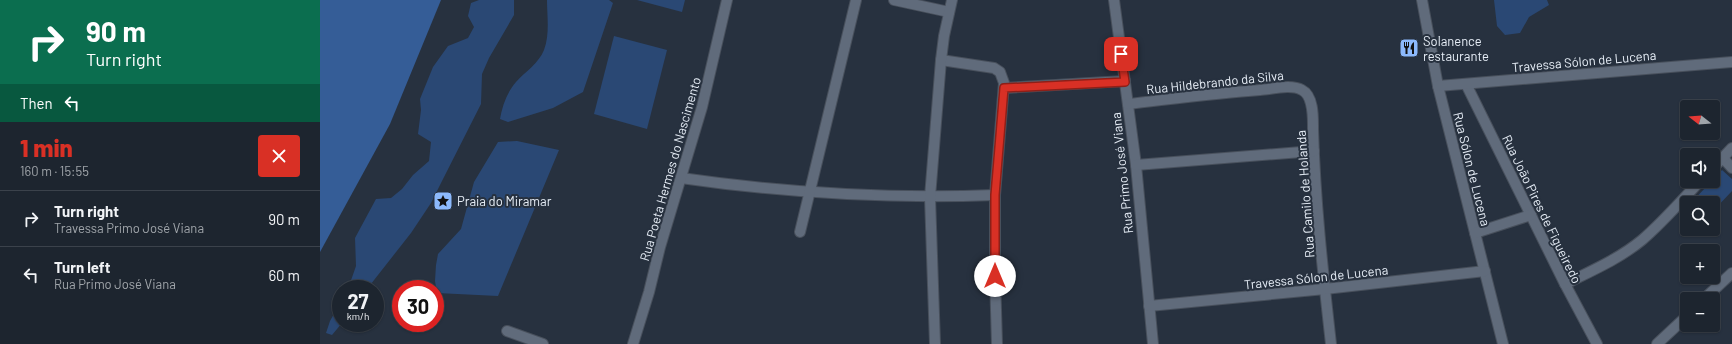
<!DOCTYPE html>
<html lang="en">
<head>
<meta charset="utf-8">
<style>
	:root { --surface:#1d252f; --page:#2a313b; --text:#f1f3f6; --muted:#a0a5aa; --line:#3b424b; --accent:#d93025 }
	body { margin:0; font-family:Barlow,sans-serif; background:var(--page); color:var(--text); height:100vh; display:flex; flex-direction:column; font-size:15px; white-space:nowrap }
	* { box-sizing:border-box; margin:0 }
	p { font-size:13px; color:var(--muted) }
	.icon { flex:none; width:22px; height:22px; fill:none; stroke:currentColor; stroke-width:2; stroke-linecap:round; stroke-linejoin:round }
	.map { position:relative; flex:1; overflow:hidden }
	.sheet { display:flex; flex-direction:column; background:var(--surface); width:320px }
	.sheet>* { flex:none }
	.banner { background:#0b6e4f; color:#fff; overflow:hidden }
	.needle { width:26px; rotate:287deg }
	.controls { position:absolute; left:1360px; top:100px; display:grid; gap:8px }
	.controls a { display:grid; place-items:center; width:40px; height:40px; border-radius:4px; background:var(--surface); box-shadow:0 1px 3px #0004,0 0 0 1px var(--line); font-size:20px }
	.speed { position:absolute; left:12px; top:280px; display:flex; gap:8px; font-size:20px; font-weight:700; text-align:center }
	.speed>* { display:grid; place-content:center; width:52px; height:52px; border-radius:50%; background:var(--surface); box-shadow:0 1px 3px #0004,0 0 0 1px var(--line); line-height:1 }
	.speed small { font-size:10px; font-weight:400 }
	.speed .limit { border:6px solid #d22; background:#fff; color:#111 }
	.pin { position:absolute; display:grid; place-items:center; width:34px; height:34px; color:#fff; margin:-17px; border-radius:8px; box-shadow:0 2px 6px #0006 }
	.me { position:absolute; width:44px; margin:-22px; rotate:0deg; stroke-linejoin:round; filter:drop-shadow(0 0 3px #0008) }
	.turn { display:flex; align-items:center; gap:14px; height:84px; padding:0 20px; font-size:18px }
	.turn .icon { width:52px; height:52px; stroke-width:2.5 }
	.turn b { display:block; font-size:28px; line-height:34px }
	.then { display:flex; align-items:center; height:38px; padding:0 20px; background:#0003; gap:8px; font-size:15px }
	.round { display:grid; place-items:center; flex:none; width:42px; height:42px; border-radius:4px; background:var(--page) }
	.head { display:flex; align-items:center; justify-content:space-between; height:68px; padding:0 20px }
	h1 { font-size:24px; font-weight:800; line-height:30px; color:var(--accent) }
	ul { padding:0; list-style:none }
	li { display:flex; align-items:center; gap:12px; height:56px; padding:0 20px; border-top:1px solid var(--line) }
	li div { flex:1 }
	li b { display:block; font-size:15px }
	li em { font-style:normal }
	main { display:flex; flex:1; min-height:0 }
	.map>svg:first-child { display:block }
	.green { fill:#2a4874 }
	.water { fill:#355d97 }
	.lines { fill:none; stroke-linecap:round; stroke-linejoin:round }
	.street-casing { stroke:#48505c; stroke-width:12 }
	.street { stroke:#606b7b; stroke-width:10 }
	.route-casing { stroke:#8d1f18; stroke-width:10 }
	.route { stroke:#d93025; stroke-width:7 }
	.labels { text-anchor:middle; stroke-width:4; stroke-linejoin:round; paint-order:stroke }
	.poi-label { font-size:13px; fill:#e7eef7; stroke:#27313f; text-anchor:start }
	.street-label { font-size:13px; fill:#e7eef7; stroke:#27313f }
</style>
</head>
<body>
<main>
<section class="sheet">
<div class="banner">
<div class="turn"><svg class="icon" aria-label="right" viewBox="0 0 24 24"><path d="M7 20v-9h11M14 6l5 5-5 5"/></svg><div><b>90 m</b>Turn right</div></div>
<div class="then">Then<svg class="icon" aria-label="left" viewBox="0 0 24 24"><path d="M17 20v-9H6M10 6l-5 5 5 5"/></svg></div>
</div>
<div class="head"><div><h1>1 min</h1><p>160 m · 15:55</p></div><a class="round" style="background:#d93025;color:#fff"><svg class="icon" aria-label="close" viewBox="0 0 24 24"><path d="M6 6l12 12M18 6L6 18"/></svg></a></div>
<ul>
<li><svg class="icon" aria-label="right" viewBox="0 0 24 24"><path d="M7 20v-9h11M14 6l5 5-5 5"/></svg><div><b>Turn right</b><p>Travessa Primo José Viana</p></div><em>90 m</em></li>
<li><svg class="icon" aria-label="left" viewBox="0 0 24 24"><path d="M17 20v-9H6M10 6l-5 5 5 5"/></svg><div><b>Turn left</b><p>Rua Primo José Viana</p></div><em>60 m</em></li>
</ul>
</section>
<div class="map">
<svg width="1412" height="344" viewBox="0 0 1412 344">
	<rect width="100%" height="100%" fill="#27313f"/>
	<!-- green -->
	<g class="green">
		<polygon points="159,0 194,0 194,15 169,58 162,74 161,104 122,181 111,203 91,233 47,289 28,289 36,266 35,238 56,199 71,198 82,189 93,175 109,161 111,142 98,134 101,110 100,99 113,67 128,46 148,38 154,27 148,16 151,3"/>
		<path d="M227,0h62l4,3 -30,89 -30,16 -45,14 -8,-3c2,-12 7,-27 16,-37 9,-10 23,-19 28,-32 6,-16 3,-34 3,-50z"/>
		<polygon points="317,0 365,0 362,12"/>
		<polygon points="1174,0 1227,0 1229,5 1209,17 1200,33 1185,35 1177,26"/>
		<polygon points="294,36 347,50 327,129 274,114"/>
		<polygon points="197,141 239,150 178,296 117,293 115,281 116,265 118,254 141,229 154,182 178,142"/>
		<polygon points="1402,170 1412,179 1412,191 1393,211 1393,203 1371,203"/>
		<polygon points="21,301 21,323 22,323 12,335 6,333 10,321"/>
	</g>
	<!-- water -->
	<polygon class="water" points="0,0 121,0 70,124 0,252"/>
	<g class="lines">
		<defs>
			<g id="street">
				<polyline points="574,0 629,12"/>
				<polyline points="794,0 816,165 833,344"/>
				<polyline points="1102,0 1118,86 1183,344"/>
				<polyline points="621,60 674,68 680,72 684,83 675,195 675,276 677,344"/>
				<polyline points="1146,84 1245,284 1277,344"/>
				<polyline points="1118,86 1412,62"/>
				<polyline points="684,88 805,81"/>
				<path d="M808,104c44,-5 88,-11 132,-14 13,-1 31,-6 42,0 12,6 11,29 11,39 2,72 10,144 18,215"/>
				<polyline points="1403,158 1412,168"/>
				<polyline points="816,165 994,151"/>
				<polyline points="1393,168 1412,148"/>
				<path d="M361,178c104,15 209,21 314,17"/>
				<polyline points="480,232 536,0"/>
				<polyline points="1155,233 1211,215"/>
				<path d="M1245,284c26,-13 54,-25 77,-44 21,-18 39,-39 58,-59"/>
				<polyline points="1384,299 1412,273"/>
				<polyline points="829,306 1005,289 1165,271"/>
				<polyline points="187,331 223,344"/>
				<polyline points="313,344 329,292 340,247 382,107 407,0"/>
				<polyline points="615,344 610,197 621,60 624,36 632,0"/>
				<polyline points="1337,344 1367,316"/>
			</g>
		</defs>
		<!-- street casing -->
		<use href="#street" class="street-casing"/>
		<!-- street -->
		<use href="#street" class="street"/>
	</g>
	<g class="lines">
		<defs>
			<polyline id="route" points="675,276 675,195 684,88 805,82 801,54"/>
		</defs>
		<!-- route casing -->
		<use href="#route" class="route-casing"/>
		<!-- route -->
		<use href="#route" class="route"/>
	</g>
	<!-- icons -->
	<defs>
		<symbol id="restaurant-square" viewBox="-11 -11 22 22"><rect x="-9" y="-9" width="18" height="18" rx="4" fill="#8cb9fc" stroke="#27313f"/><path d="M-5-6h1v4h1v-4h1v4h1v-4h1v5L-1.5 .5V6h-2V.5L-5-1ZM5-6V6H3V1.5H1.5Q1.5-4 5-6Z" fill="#111"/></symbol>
		<symbol id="sight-square" viewBox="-11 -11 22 22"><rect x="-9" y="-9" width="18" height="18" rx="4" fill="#8cb9fc" stroke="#27313f"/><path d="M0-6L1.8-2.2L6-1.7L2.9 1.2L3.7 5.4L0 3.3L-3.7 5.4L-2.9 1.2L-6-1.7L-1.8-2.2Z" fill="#111"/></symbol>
	</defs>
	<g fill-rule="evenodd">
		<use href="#restaurant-square" x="1078" y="37" width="22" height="22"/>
		<use href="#sight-square" x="112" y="190" width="22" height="22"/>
	</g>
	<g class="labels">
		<!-- poi labels -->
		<g class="poi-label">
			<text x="1103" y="46">Solanence<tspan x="1103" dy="15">restaurante</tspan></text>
			<text x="137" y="206">Praia do Miramar</text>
		</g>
		<!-- street labels -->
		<g class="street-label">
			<text transform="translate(1264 61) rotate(-5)" y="5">Travessa Sólon de Lucena</text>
			<text transform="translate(895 82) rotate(-6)" y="5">Rua Hildebrando da Silva</text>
			<text transform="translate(350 169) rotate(-74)" y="5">Rua Poeta Hermes do Nascimento</text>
			<text transform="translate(1152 169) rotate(76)" y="5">Rua Sólon de Lucena</text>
			<text transform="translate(802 173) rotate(-96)" y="5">Rua Primo José Viana</text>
			<text transform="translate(985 194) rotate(-94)" y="5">Rua Camilo de Holanda</text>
			<text transform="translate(1222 209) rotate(64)" y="5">Rua João Pires de Figueiredo</text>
			<text transform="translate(996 277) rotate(-6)" y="5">Travessa Sólon de Lucena</text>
		</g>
	</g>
</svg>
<div class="controls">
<a><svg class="needle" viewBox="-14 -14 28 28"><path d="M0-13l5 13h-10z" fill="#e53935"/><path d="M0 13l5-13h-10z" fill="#a0a5aa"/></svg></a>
<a><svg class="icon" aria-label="sound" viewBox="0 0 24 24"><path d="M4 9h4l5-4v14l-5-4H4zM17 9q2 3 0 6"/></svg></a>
<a><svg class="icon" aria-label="search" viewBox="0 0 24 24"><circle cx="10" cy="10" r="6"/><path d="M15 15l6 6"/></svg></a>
<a>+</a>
<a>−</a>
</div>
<div class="speed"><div>27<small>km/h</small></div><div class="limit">30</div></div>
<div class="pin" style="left:801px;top:54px;background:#d93025"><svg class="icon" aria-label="arrive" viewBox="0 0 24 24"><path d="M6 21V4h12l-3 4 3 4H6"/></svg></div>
<svg class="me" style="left:675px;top:276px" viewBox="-20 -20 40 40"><circle r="19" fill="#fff"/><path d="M0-13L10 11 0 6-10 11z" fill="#d93025"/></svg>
</div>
</main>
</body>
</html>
